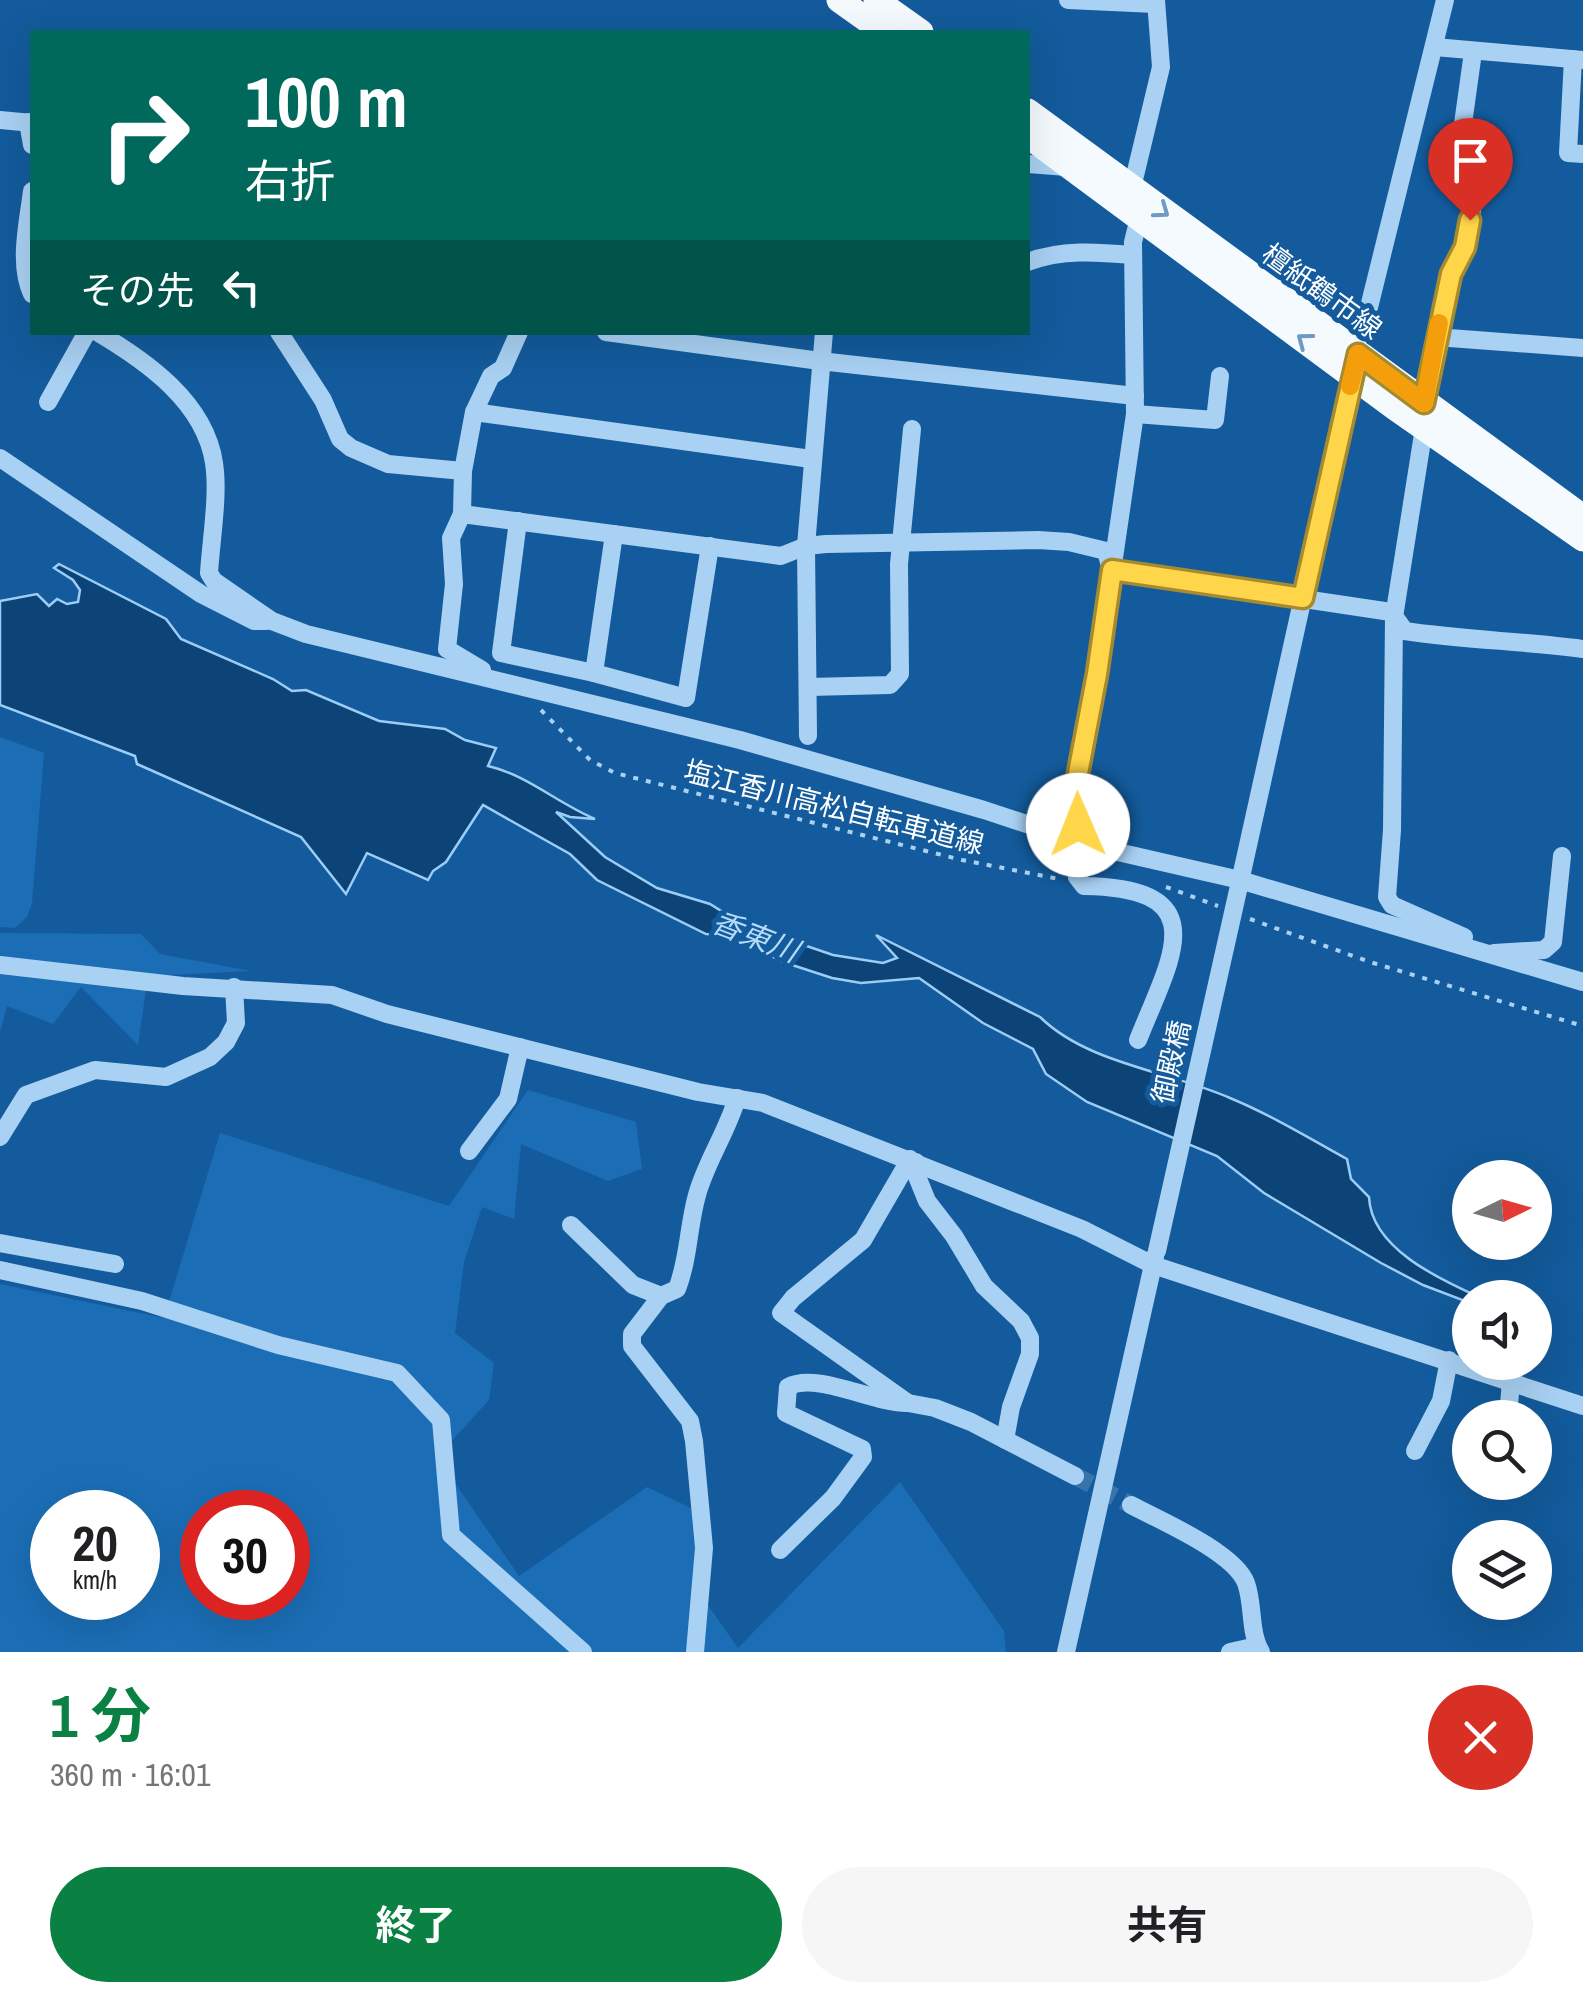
<!DOCTYPE html>
<html lang="ja">
<head>
<meta charset="utf-8">
<style>
	:root { --surface:#fff; --page:#f6f6f6; --text:#202124; --muted:#757577; --accent:#0b8043 }
	body { margin:0; font-family:"Archivo Narrow","Noto Sans JP",sans-serif; background:var(--page); color:var(--text); height:100vh; display:flex; flex-direction:column; font-size:38px; white-space:nowrap }
	* { box-sizing:border-box; margin:0 }
	p { font-size:32px; color:var(--muted) }
	.icon { flex:none; width:55px; height:55px; fill:none; stroke:currentColor; stroke-width:2; stroke-linecap:round; stroke-linejoin:round }
	.map { position:relative; height:1652px; overflow:hidden }
	.details { display:flex; flex-direction:column; background:var(--surface); flex:1 }
	.details>* { flex:none }
	.hud { position:absolute; left:30px; top:30px; width:1000px; height:305px; border-radius:0px; box-shadow:0 10px 40px #0002; background:#00695c; color:#fff; overflow:hidden }
	.needle { width:65px; rotate:85deg }
	.fabs { position:absolute; left:1452px; top:1160px; display:grid; gap:20px }
	.fabs a { display:grid; place-items:center; width:100px; height:100px; border-radius:50%; background:var(--surface); box-shadow:0 10px 40px #0002; font-size:50px }
	.speed { position:absolute; left:30px; top:1490px; display:flex; gap:20px; font-size:50px; font-weight:700; text-align:center }
	.speed>* { display:grid; place-content:center; width:130px; height:130px; border-radius:50%; background:var(--surface); box-shadow:0 10px 40px #0002; line-height:1 }
	.speed small { font-size:25px; font-weight:400 }
	.speed .limit { border:15px solid #d22; background:#fff; color:#111 }
	.pin { position:absolute; display:grid; place-items:center; width:85px; height:85px; color:#fff; margin:-102px -42px; border-radius:50% 50% 50% 0; rotate:-45deg; box-shadow:0 0 10px #0007 }
	.pin .icon { rotate:45deg }
	.me { position:absolute; width:110px; margin:-55px; rotate:359deg; stroke-linejoin:round; filter:drop-shadow(0 0 8px #0008) }
	.turn { display:flex; align-items:center; gap:35px; height:210px; padding:0 50px; font-size:45px }
	.turn .icon { width:130px; height:130px; stroke-width:2.5 }
	.turn b { display:block; font-size:70px; line-height:85px }
	.then { display:flex; align-items:center; height:95px; padding:0 50px; background:#0003; gap:20px; font-size:38px }
	.round { display:grid; place-items:center; flex:none; width:105px; height:105px; border-radius:52px; background:var(--page) }
	.headline { display:flex; align-items:center; justify-content:space-between; height:170px; padding:0 50px }
	h1 { font-size:60px; font-weight:700; line-height:75px; color:var(--accent) }
	.button { display:flex; gap:20px; margin-top:auto; padding:20px 50px }
	.button a { flex:1; height:115px; border-radius:60px; background:var(--accent); color:#fff; font-size:40px; font-weight:700; line-height:115px; text-align:center }
	.button a+a { background:var(--page); color:var(--text) }
	.map>svg:first-child { display:block }
	.green { fill:#1b6eb6; fill-rule:evenodd }
	.water { fill:#0c4478; stroke:#9bcdf6; stroke-width:2.5 }
	.lines { fill:none; stroke-linecap:round; stroke-linejoin:round }
	.minor-tunnel { stroke:#3674ab; stroke-width:18; stroke-dasharray:18 9; stroke-linecap:butt }
	.path { stroke:#a9d1f3; stroke-width:4; stroke-dasharray:5 8; stroke-linecap:butt }
	.minor { stroke:#a9d1f3; stroke-width:18 }
	.major { stroke:#f5faff; stroke-width:25 }
	.minor-bridge { stroke:#a9d1f3; stroke-width:18 }
	.oneway { stroke:#6d9bc4 }
	.route-casing { stroke:#a68a30; stroke-width:25 }
	.route { stroke:#ffd54a; stroke-width:18 }
	.slow { stroke:#f59e0b; stroke-width:18 }
	.labels { text-anchor:middle; stroke-width:10; stroke-linejoin:round; paint-order:stroke }
	.street-label { font-size:28px; fill:#fff; stroke:#135b9c }
	.water-label { font-size:30px; font-style:italic; fill:#b5dbfa; stroke:#135b9c }
</style>
</head>
<body>
<div class="map">
<svg width="1583" height="1652" viewBox="0 0 1583 1652">
	<rect width="100%" height="100%" fill="#135b9c"/>
	<!-- green -->
	<g class="green">
		<polygon points="0,737 44,753 32,903 27,917 15,928 0,927"/>
		<polygon points="0,933 141,934 160,954 251,971 148,976 138,1045 81,987 53,1024 7,1006 0,1032"/>
		<path d="M528,1090l108,32 6,47 -34,12 -87,-37 -7,75 -32,-12 -18,55 -9,71 39,30 -5,37 -52,57 82,119 128,-89 44,21 7,83 40,57 162,-166 104,149 2,21h-1006v-368l164,34 56,-185 229,73zM52,1512h86v86h-86zM202,1512h86v86h-86z"/>
	</g>
	<!-- water -->
	<path class="water" d="M59,564l107,55 15,20 92,40 19,12 14,-1 73,31 66,8 20,11 31,8 -8,18c39,9 69,37 107,53l-25,-2 -14,-5 49,45 52,31 53,16 32,20 91,31 50,8 14,-5 -21,-23 164,82c48,47 129,54 190,81 41,17 79,40 117,61l4,20 18,18c2,51 70,82 110,100l-9,1v5l-47,-18 -42,-22 -117,-70 -47,-37 -130,-54 -41,-28 -13,-25 -50,-26 -64,-45 -58,5 -29,-5 -49,-16 -52,-27 -25,-1 -109,-54 -27,-26 -87,-49 -37,57 -13,9 -5,9 -61,-27 -21,41 -45,-57 -164,-73 -2,-8 -135,-51v-104l37,-7 12,12 8,-7 10,5 11,-2 2,-12 -7,-10 -19,-12z"/>
	<g class="lines">
		<!-- minor-tunnel -->
		<polyline class="minor-tunnel" points="1075,1476 1131,1505"/>
		<!-- path -->
		<g class="path">
			<polyline points="541,710 590,760 615,773 962,860 1059,879"/>
			<polyline points="1166,887 1218,906"/>
			<polyline points="1250,919 1370,962 1583,1026"/>
		</g>
		<!-- minor -->
		<g class="minor">
			<polyline points="1068,0 1155,4"/>
			<polyline points="1435,47 1583,60"/>
			<polyline points="1573,59 1568,153 1583,154"/>
			<polyline points="0,120 32,123"/>
			<polyline points="28,122 32,145"/>
			<polyline points="1028,164 1067,167"/>
			<polyline points="1132,188 1161,67 1156,0"/>
			<path d="M32,191c-4,32 -14,73 0,103"/>
			<path d="M1028,262c33,-13 70,-10 105,-7"/>
			<path d="M97,332c49,29 108,70 117,131 5,32 -3,77 -5,110l5,8 58,40 34,13 434,106 244,70 112,37 144,33 343,102"/>
			<polyline points="279,332 323,400 340,439 351,448 388,464 463,471"/>
			<path d="M519,332l-16,36 -12,8 -17,36 -11,59 -1,43 319,42 25,-10 20,-2 212,-4 31,2 37,9 5,19 280,42 14,19c59,9 118,10 178,18"/>
			<polyline points="606,332 820,361 1135,396"/>
			<polyline points="1436,337 1583,348"/>
			<polyline points="48,402 87,332"/>
			<polyline points="1424,403 1451,274 1465,247 1475,194 1462,131 1473,52"/>
			<polyline points="474,412 811,459"/>
			<polyline points="1135,414 1215,420 1220,376"/>
			<polyline points="1424,428 1394,617 1392,830 1387,897 1392,905 1464,937"/>
			<polyline points="0,458 201,594 254,621 267,621"/>
			<polyline points="462,514 451,538 454,584 447,649 482,670"/>
			<polyline points="518,521 501,653 594,673 686,698 710,546"/>
			<polyline points="594,673 614,534"/>
			<polyline points="809,687 890,685 900,674 899,564 912,429"/>
			<polyline points="808,736 806,546 824,332"/>
			<path d="M1096,847l-19,30 7,9c133,2 87,71 54,154"/>
			<path d="M1114,848c-10,-19 -37,-14 -43,-37l26,-137 38,-260 -2,-172 6,-24"/>
			<polyline points="1239,886 1352,376 1445,0"/>
			<polyline points="1494,953 1544,950 1553,942 1562,856"/>
			<polyline points="0,965 183,986 332,995 387,1014 698,1092 763,1103 1082,1229 1153,1265 1583,1406"/>
			<polyline points="0,1137 26,1095 95,1070 166,1077 210,1057 226,1042 236,1023 234,987"/>
			<polyline points="469,1151 508,1099 520,1047"/>
			<polyline points="910,1159 863,1240 793,1298 781,1313 908,1403 935,1408 971,1422 1075,1476"/>
			<polyline points="916,1162 916,1174 927,1201 954,1236 984,1286 1021,1321 1030,1338 1030,1354 1011,1407 1005,1440"/>
			<polyline points="571,1225 633,1285 661,1296"/>
			<polyline points="0,1243 115,1264"/>
			<polyline points="0,1270 142,1301 278,1345 397,1373 441,1420 451,1535 583,1652"/>
			<polyline points="1508,1418 1511,1380"/>
			<polyline points="1415,1451 1441,1401 1449,1360"/>
			<path d="M1131,1505c30,16 103,47 115,78 8,22 3,49 15,69"/>
			<path d="M780,1550l53,-52 30,-41 -1,-8 -76,-36 2,-26c28,-16 87,17 120,16"/>
			<path d="M695,1652l9,-104 -10,-107 -4,-20 -58,-75v-12l29,-38 16,-7c12,-31 11,-62 20,-94 9,-33 30,-63 40,-97"/>
			<polyline points="1066,1652 1155,1256"/>
			<polyline points="1230,1652 1257,1646"/>
		</g>
		<!-- major -->
		<g class="major">
			<polyline points="839,0 884,32"/>
			<polyline points="876,0 921,32"/>
			<polyline points="1028,111 1583,517"/>
			<polyline points="1028,136 1395,408 1583,539"/>
		</g>
		<!-- minor-bridge -->
		<polyline class="minor-bridge" points="1157,1251 1239,886"/>
	</g>
	<!-- one-way arrows -->
	<defs><path id="oneway-chevron" d="M-2-3.5L2.5 0L-2 3.5" fill="none" stroke-width="1.6" stroke-linecap="round" stroke-linejoin="round" transform="scale(2.5)"/></defs>
	<g class="oneway">
		<use href="#oneway-chevron" transform="translate(1162 211) rotate(36)"/>
		<use href="#oneway-chevron" transform="translate(1304 340) rotate(-143)"/>
	</g>
	<g class="lines">
		<defs>
			<polyline id="route" points="1078,825 1071,810 1097,674 1112,570 1303,598 1358,354 1424,403 1451,274 1465,247 1470,220"/>
		</defs>
		<!-- route casing -->
		<use href="#route" class="route-casing"/>
		<!-- route -->
		<use href="#route" class="route"/>
		<!-- slow -->
		<polyline class="slow" points="1350,386 1358,354 1424,403 1439,323"/>
	</g>
	<g class="labels">
		<!-- street labels -->
		<g class="street-label">
			<text transform="translate(1322 291) rotate(36)" y="10">檀紙鶴市線</text>
			<text transform="translate(834 807) rotate(14)" y="10">塩江香川高松自転車道線</text>
			<text transform="translate(1171 1062) rotate(-77)" y="10">御殿橋</text>
		</g>
		<!-- water labels -->
		<g class="water-label">
			<text transform="translate(755 937) rotate(21)" y="10">香東川</text>
		</g>
	</g>
</svg>
<div class="fabs">
<a><svg class="needle" viewBox="-14 -14 28 28"><path d="M0-13l5 13h-10z" fill="#e53935"/><path d="M0 13l5-13h-10z" fill="#757577"/></svg></a>
<a><svg class="icon" aria-label="sound" viewBox="0 0 24 24"><path d="M4 9h4l5-4v14l-5-4H4zM17 9q2 3 0 6"/></svg></a>
<a><svg class="icon" aria-label="search" viewBox="0 0 24 24"><circle cx="10" cy="10" r="6"/><path d="M15 15l6 6"/></svg></a>
<a><svg class="icon" aria-label="layers" viewBox="0 0 24 24"><path d="M12 4l9 5-9 5-9-5zM3 14l9 5 9-5"/></svg></a>
</div>
<div class="speed"><div>20<small>km/h</small></div><div class="limit">30</div></div>
<div class="pin" style="left:1470px;top:220px;background:#d93025"><svg class="icon" aria-label="arrive" viewBox="0 0 24 24"><path d="M6 21V4h12l-3 4 3 4H6"/></svg></div>
<svg class="me" style="left:1078px;top:825px" viewBox="-20 -20 40 40"><circle r="19" fill="#fff"/><path d="M0-13L10 11 0 6-10 11z" fill="#ffd54a"/></svg>
<div class="hud">
<div class="turn"><svg class="icon" aria-label="right" viewBox="0 0 24 24"><path d="M7 20v-9h11M14 6l5 5-5 5"/></svg><div><b>100 m</b>右折</div></div>
<div class="then">その先<svg class="icon" aria-label="left" viewBox="0 0 24 24"><path d="M17 20v-9H6M10 6l-5 5 5 5"/></svg></div>
</div>
</div>
<section class="details">
<div class="headline"><div><h1>1 分</h1><p>360 m · 16:01</p></div><a class="round" style="background:#d93025;color:#fff"><svg class="icon" aria-label="close" viewBox="0 0 24 24"><path d="M6 6l12 12M18 6L6 18"/></svg></a></div>
<div class="button"><a>終了</a><a>共有</a></div>
</section>
</body>
</html>
